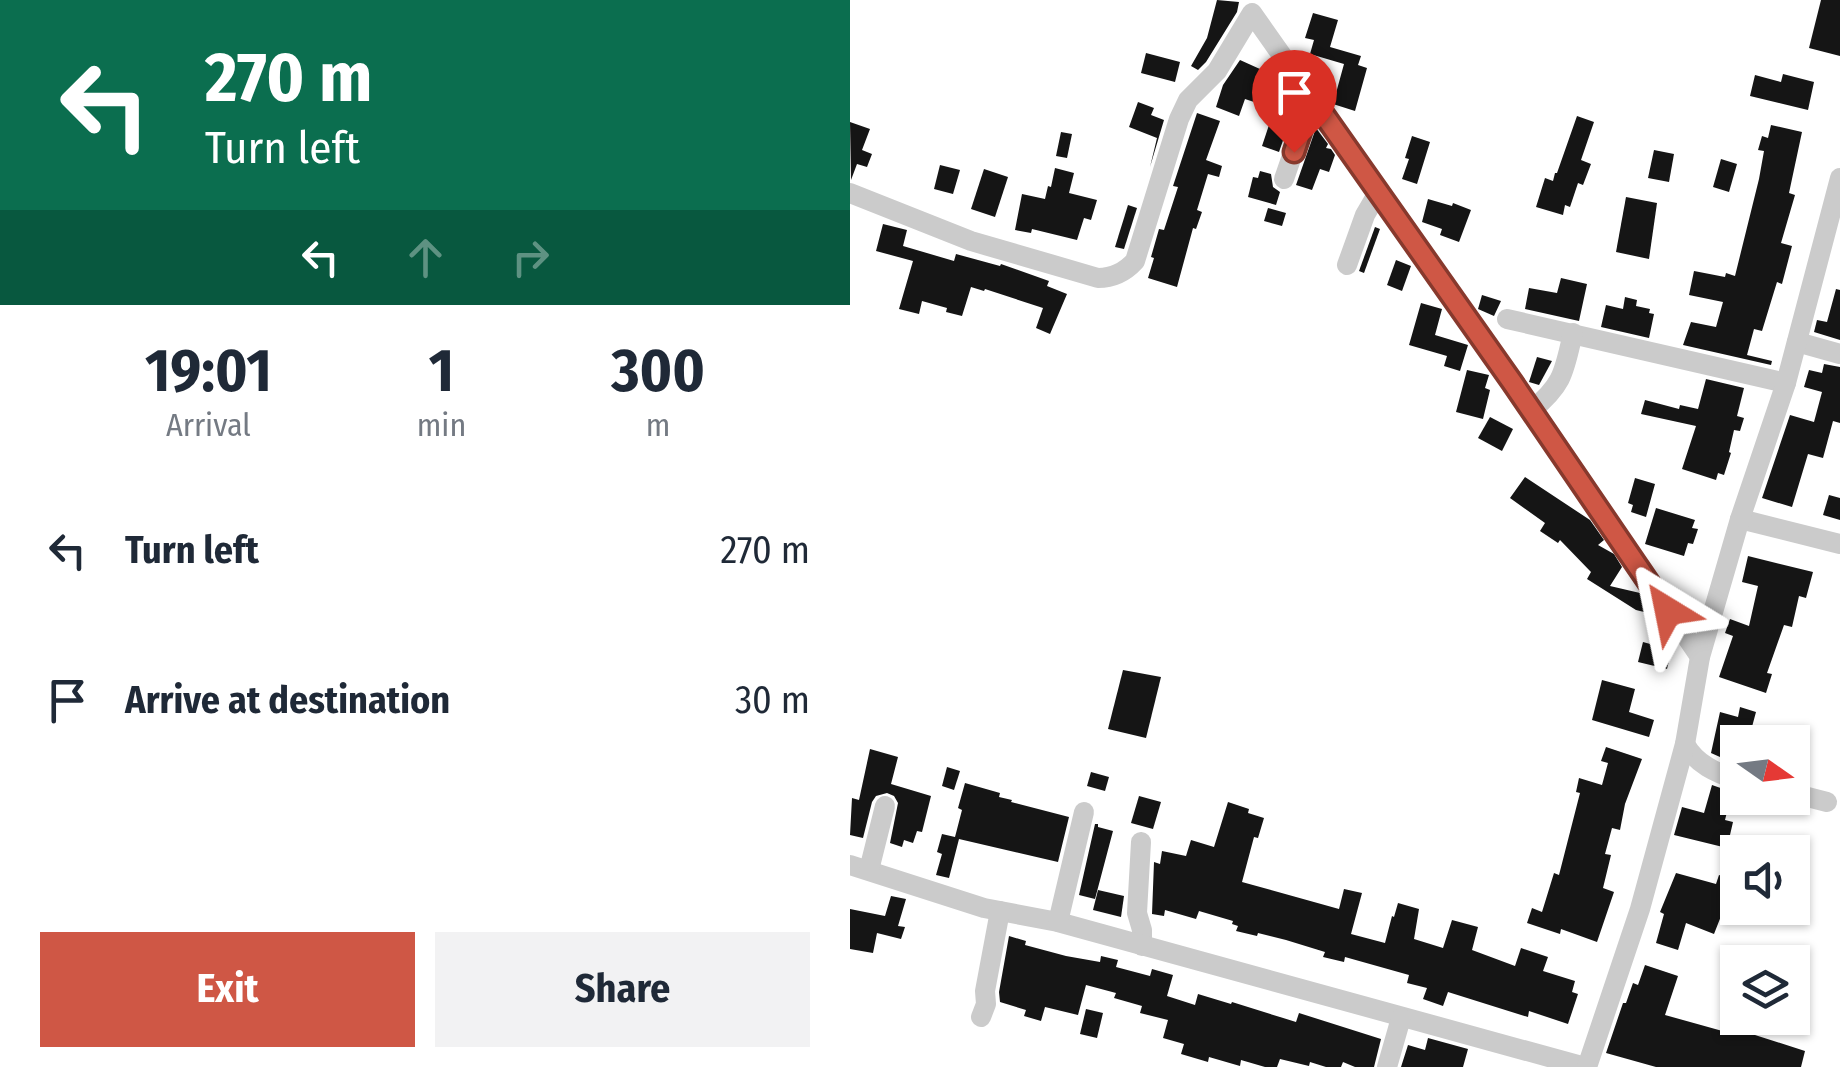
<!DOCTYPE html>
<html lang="en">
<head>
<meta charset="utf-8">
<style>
	:root { --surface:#fff; --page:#f2f2f3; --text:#1f2937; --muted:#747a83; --accent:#cf5745 }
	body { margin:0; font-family:"Fira Sans Condensed",sans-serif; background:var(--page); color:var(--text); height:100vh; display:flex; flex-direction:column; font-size:38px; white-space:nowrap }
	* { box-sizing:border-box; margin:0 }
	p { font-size:32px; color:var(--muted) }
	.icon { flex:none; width:55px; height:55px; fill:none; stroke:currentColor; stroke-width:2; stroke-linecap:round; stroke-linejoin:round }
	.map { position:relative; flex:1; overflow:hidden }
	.side { display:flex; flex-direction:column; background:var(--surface); width:850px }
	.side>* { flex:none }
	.banner { background:#0b6e4f; color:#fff; overflow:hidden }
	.needle { width:65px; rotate:104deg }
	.controls { position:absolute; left:870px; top:725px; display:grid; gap:20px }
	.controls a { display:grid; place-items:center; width:90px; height:90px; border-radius:0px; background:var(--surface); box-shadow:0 2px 8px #0004; font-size:50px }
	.pin { position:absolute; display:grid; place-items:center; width:85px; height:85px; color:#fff; margin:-102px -42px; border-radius:50% 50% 50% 0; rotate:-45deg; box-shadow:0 0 10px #0007 }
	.pin .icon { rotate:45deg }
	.me { position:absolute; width:110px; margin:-55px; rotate:325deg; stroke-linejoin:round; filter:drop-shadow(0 0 8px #0008) }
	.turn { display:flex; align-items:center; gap:35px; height:210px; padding:0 40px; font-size:45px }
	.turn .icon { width:130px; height:130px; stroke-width:2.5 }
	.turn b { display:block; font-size:70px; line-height:85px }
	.lanes { display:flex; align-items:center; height:95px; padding:0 40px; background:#0003; justify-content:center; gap:50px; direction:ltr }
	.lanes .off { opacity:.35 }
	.eta { display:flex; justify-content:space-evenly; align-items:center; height:170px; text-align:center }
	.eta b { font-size:60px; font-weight:700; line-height:70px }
	.cta { display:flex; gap:20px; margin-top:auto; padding:20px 40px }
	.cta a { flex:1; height:115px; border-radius:0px; background:var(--accent); color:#fff; font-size:40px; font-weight:700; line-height:115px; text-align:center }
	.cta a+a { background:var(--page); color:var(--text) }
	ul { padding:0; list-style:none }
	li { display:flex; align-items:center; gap:30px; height:150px; padding:0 40px }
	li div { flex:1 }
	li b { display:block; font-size:38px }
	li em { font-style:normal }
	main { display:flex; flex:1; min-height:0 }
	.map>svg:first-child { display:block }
	.building { fill:#151515 }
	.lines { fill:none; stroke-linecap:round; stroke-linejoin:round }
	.minor { stroke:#cbcbcb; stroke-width:20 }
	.route-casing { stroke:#87392d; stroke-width:25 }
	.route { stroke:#cf5745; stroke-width:18 }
</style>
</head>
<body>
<main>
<section class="side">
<div class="banner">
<div class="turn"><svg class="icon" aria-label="left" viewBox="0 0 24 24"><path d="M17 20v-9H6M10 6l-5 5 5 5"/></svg><div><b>270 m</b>Turn left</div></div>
<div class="lanes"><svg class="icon" aria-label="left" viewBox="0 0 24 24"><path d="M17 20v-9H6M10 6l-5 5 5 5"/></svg><svg class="icon off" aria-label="ahead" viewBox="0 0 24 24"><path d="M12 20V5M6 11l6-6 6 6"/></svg><svg class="icon off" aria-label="right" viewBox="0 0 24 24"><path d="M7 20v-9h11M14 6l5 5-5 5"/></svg></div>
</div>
<div class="eta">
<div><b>19:01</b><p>Arrival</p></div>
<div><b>1</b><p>min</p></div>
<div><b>300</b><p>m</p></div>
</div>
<ul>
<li><svg class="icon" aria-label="left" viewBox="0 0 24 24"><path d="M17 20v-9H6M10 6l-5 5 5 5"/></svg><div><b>Turn left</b></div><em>270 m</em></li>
<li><svg class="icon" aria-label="arrive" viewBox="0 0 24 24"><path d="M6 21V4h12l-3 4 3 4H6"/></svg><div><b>Arrive at destination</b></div><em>30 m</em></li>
</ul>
<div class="cta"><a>Exit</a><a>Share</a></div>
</section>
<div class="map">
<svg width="990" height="1067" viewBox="0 0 990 1067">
	<rect width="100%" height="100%" fill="#fff"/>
	<!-- building -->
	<g class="building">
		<polygon points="367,0 389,2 387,12 356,62 348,70 341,66 357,38"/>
		<polygon points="971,0 990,0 990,56 959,48"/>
		<polygon points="463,13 488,20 480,47 511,56 508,65 517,68 505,111 483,104 494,64 460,54 464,40 455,38"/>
		<polygon points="296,53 330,62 325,82 291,73"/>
		<polygon points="390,60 421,74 415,92 420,94 416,106 395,99 389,116 366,107 373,85"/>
		<polygon points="933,74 964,82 958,110 900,96 905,75 931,82"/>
		<polygon points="427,101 445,106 429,152 412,146"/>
		<polygon points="288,102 304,108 301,115 314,120 300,167 307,138 279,127"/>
		<polygon points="347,113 370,121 356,160 372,166 369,177 358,174 347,210 352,212 346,229 343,228 327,287 298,278 304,258 301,257 309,229 314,230 328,187 323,186"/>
		<polygon points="727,116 744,122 731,160 741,164 733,185 728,183 720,207 715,205 713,215 686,207 695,178 703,181 705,173 707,173"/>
		<polygon points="0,122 20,129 12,150 22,154 17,167 7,164 1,180"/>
		<polygon points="921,125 952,132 939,193 945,195 931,243 942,246 932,284 927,282 912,331 904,329 897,355 922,361 921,365 833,345 841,322 866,327 873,302 839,295 844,271 875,277 876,273 885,276 909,179 914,151 908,150 912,136 918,138"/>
		<polygon points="466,128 478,144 476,148 481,149 485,155 479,172 470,169 462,190 446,185"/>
		<polygon points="211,132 222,134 217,158 206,156"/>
		<polygon points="562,136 580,142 567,184 552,179 559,159 555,158"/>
		<polygon points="804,150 824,154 819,182 798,178"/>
		<polygon points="871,159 887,164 879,192 863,187"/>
		<polygon points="90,165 110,170 103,194 84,189"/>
		<polygon points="205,168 224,173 219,193 247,200 241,220 234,218 227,240 182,229 181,233 165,230 172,194 195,199 198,186 201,187"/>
		<polygon points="134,169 158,177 145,217 121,209"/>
		<polygon points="410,171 421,174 423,187 430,192 426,205 398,197 403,177 408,178"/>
		<polygon points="776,197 807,203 799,259 766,252"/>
		<polygon points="578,199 602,206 603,203 621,210 609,242 590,235 592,229 572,222"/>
		<polygon points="278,205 287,208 274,249 265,247"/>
		<polygon points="418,208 436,213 432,226 414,221"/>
		<polygon points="33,224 57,230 53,246 104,261 106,254 150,266 151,264 199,281 197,286 217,294 200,334 186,328 193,308 135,289 134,291 121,287 112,316 96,312 97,308 72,301 69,314 49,309 63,261 26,251"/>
		<polygon points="525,227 530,229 514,273 509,271"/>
		<polygon points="546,260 561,266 552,291 537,285"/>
		<polygon points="711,278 737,284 729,321 675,309 679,288 707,293"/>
		<polygon points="986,289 990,290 990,340 964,332 967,320 977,322"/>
		<polygon points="632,295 651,301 644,316 628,309"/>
		<polygon points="775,297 787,300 786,306 800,309 799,313 804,314 799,338 751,327 756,305 773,309"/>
		<polygon points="571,303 592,309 585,335 618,345 610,371 594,366 597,356 559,345"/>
		<polygon points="687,357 702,361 689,385 679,382"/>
		<polygon points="974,364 990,367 990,423 983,421 973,458 958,454 942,507 912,498 940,415 964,422 972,392 954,387 959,370 972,373"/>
		<polygon points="617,370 639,375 635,388 640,390 633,419 606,412"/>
		<polygon points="856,379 894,388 887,416 894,418 890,431 884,430 879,452 881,453 874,475 868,473 866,480 832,469 846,426 791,414 795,400 829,409 830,405 848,409"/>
		<polygon points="640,417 663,429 652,451 628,438"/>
		<polygon points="675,477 740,520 754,540 748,545 764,554 772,567 760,586 790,593 800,607 798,613 786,610 737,579 741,572 710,540 708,543 690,531 695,523 660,498"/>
		<polygon points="785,478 805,484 796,517 781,512 783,505 778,503"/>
		<polygon points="979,495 990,498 990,520 973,515"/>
		<polygon points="806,508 845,520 842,528 848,529 843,544 838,543 834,556 795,544"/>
		<polygon points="898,556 963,572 956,598 949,596 942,627 934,625 917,673 922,674 916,693 869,677 883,636 875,633 880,619 899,626 908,586 892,582"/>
		<polygon points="793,642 822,650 817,669 788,662"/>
		<polygon points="273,670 311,677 296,738 258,729"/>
		<polygon points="752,680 785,689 779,712 804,720 799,737 742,720"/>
		<polygon points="890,707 906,712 899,738 888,735 888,765 861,753 870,712 888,717"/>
		<polygon points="756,747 792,759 775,804 770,830 762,828 755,854 761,855 753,888 764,892 747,942 711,929 710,934 677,923 682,908 692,912 704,873 709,875 730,793 726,792 729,778 752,785 758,763 751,761"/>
		<polygon points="20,749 48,757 41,784 81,796 72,832 67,831 63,843 54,840 52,847 40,843 48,803 44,796 37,793 26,796 22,802 13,838 0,835 2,798 9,800"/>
		<polygon points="942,765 957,768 954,782 942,780"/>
		<polygon points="97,767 110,771 104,790 92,786"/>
		<polygon points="241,772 259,777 255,791 237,786"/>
		<polygon points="115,783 150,793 149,797 162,800 161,802 219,817 208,862 109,839 99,878 86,875 92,854 87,852 92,834 105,837 112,810 108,808"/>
		<polygon points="862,785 882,792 875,820 883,822 877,848 824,835 832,807 854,813"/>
		<polygon points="289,796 311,802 303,829 281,823"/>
		<polygon points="378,802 399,809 398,813 414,818 408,838 404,837 392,882 489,909 494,889 512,893 501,934 535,943 542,916 544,917 548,903 569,909 564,939 593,948 602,920 628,927 622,950 665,966 671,948 698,957 693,971 725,981 722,992 728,994 718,1024 679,1011 678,1017 598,992 593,1006 573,999 577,988 557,983 559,975 495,957 494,962 473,957 475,952 436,940 408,933 407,936 386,931 388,926 382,924 383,921 349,911 346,919 315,910 314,916 302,914 304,862 310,864 312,851 336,856 341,840 364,847"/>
		<polygon points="245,824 248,824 248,827 263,831 245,899 229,895"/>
		<polygon points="826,873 866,884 869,875 888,881 888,897 883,909 875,906 864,934 836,923 828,950 806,943 814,914 810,912"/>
		<polygon points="248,890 274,896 271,917 243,910"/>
		<polygon points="41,896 56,899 48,926 55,927 51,939 27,933 23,953 0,949 0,909 35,916"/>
		<polygon points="159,936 176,941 175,945 216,956 250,962 251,956 268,960 266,967 300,976 302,969 323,975 317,996 345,1005 348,994 381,1004 382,1002 446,1022 449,1013 531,1039 524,1067 505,1067 493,1062 491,1067 476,1067 460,1062 459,1066 430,1059 427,1067 415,1067 391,1060 390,1066 359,1057 358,1062 331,1054 334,1044 313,1038 318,1020 290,1013 292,1006 264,998 266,993 236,985 228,1015 195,1007 191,1021 174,1016 176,1010 150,1002 149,992"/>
		<polygon points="795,965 828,976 815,1015 876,1032 881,1015 910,1018 905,1035 955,1051 951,1067 806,1067 756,1053 773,1003 776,1003 783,983 788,985"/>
		<polygon points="236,1009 253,1013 247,1038 230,1034"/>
		<polygon points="578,1038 618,1049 613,1067 551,1067 558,1045 575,1050"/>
	</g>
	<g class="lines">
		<!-- minor -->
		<g class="minor">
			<polyline points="434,179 462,98"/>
			<path d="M0,193l121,48 127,37c16,0 27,-6 37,-17l44,-142 9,-19 29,-29 35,-58 280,397 168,247"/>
			<polyline points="497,265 515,215 529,191"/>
			<polyline points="657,319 936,383"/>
			<polyline points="947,342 990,354"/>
			<path d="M682,410c32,-26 32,-39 41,-77"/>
			<polyline points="890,519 990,544"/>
			<path d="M835,744c11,20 31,29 53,36"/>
			<polyline points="942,793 977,802"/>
			<polyline points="291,842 287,913 292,930 292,946"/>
			<polyline points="0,865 134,908 208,922 735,1067"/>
			<polyline points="19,870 35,806"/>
			<polyline points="208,922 234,812"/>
			<polyline points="131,1017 136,1004 135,991 150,911"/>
			<polyline points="537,1067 551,1018"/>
			<polyline points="737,1067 790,909 835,744 850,657 890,519 936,383 990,178"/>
		</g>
	</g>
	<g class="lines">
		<defs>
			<polyline id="route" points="444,152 462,98 662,382 818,611"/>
		</defs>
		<!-- route casing -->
		<use href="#route" class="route-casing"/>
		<!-- route -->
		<use href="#route" class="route"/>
	</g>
</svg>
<div class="controls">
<a><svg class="needle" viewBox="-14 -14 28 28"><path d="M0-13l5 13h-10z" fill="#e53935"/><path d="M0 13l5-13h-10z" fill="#747a83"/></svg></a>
<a><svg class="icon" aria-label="sound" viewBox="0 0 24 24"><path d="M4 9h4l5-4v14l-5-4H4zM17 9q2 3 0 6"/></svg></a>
<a><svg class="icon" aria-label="layers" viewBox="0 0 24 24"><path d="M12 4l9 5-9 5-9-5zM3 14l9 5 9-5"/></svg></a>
</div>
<div class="pin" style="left:444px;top:152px;background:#d93025"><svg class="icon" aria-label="arrive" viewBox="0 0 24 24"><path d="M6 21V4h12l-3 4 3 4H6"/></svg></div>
<svg class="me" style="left:818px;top:611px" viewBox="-20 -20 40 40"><path d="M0-17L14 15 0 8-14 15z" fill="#cf5745" stroke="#fff" stroke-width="4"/></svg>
</div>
</main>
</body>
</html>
